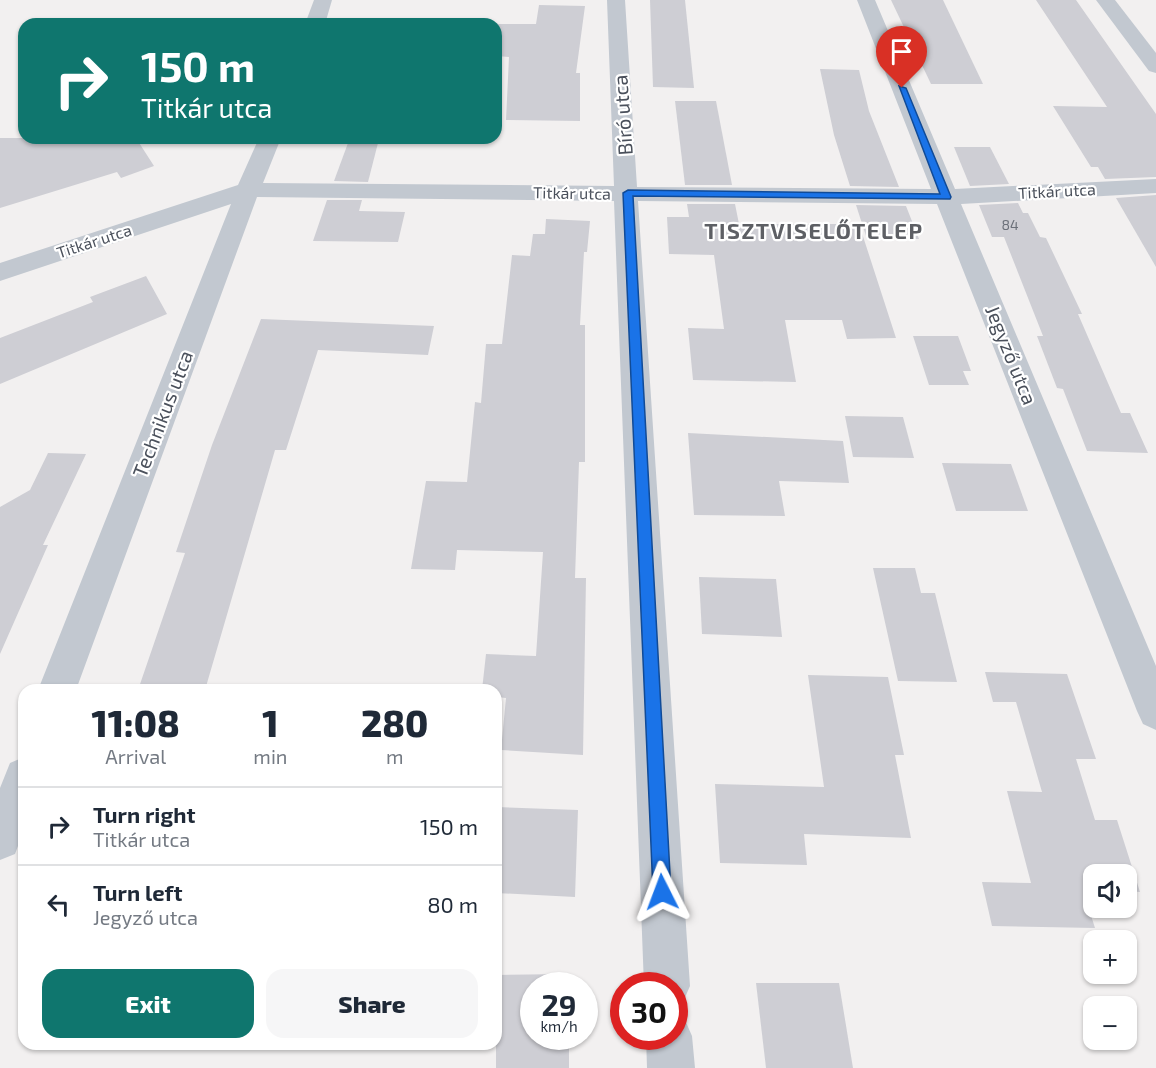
<!DOCTYPE html>
<html lang="en">
<head>
<meta charset="utf-8">
<style>
	:root { --surface:#fff; --page:#f6f6f7; --text:#1f2937; --muted:#747a83; --line:#e0e1e3; --accent:#0f766e }
	body { margin:0; font-family:"Exo 2",sans-serif; background:var(--page); color:var(--text); height:100vh; display:flex; flex-direction:column; font-size:22px; white-space:nowrap }
	* { box-sizing:border-box; margin:0 }
	p { font-size:20px; color:var(--muted) }
	.icon { flex:none; width:33px; height:33px; fill:none; stroke:currentColor; stroke-width:2; stroke-linecap:round; stroke-linejoin:round }
	.map { position:relative; flex:1; overflow:hidden }
	.panel { position:absolute; left:18px; top:684px; width:484px; height:366px; display:flex; flex-direction:column; background:var(--surface); border-radius:18px; box-shadow:0 2px 4px #0004 }
	.panel>* { flex:none }
	.guide { position:absolute; left:18px; top:18px; width:484px; height:126px; border-radius:18px; box-shadow:0 2px 4px #0004; background:#0f766e; color:#fff; overflow:hidden }
	.controls { position:absolute; left:1083px; top:864px; display:grid; gap:12px }
	.controls a { display:grid; place-items:center; width:54px; height:54px; border-radius:12px; background:var(--surface); box-shadow:0 2px 4px #0004; font-size:30px }
	.speed { position:absolute; left:520px; top:972px; display:flex; gap:12px; font-size:30px; font-weight:700; text-align:center }
	.speed>* { display:grid; place-content:center; width:78px; height:78px; border-radius:50%; background:var(--surface); box-shadow:0 2px 4px #0004; line-height:1 }
	.speed small { font-size:15px; font-weight:400 }
	.speed .limit { border:9px solid #d22; background:#fff; color:#111 }
	.pin { position:absolute; display:grid; place-items:center; width:51px; height:51px; color:#fff; margin:-62px -26px; border-radius:50% 50% 50% 0; rotate:-45deg; box-shadow:0 0 6px #0007 }
	.pin .icon { rotate:45deg }
	.me { position:absolute; width:66px; margin:-33px; rotate:357deg; stroke-linejoin:round; filter:drop-shadow(0 0 4px #0008) }
	.turn { display:flex; align-items:center; gap:21px; height:126px; padding:0 24px; font-size:27px }
	.turn .icon { width:78px; height:78px; stroke-width:2.5 }
	.turn b { display:block; font-size:42px; line-height:51px }
	.eta { display:flex; justify-content:space-evenly; align-items:center; height:102px; text-align:center }
	.eta b { font-size:36px; font-weight:800; line-height:42px }
	.button { display:flex; gap:12px; margin-top:auto; padding:12px 24px }
	.button a { flex:1; height:69px; border-radius:18px; background:var(--accent); color:#fff; font-size:24px; font-weight:800; line-height:69px; text-align:center }
	.button a+a { background:var(--page); color:var(--text) }
	ul { padding:0; list-style:none }
	li { display:flex; align-items:center; gap:18px; height:78px; padding:0 24px; border-top:2px solid var(--line) }
	li div { flex:1 }
	li b { display:block; font-size:22px }
	li em { font-style:normal }
	.map>svg:first-child { display:block }
	.building { fill:#ceced4 }
	.lines { fill:none; stroke-linecap:round; stroke-linejoin:round }
	.minor { fill:#c2c8d0; fill-rule:evenodd }
	.route { fill:#1a73e8; stroke:#114b97; stroke-width:1.5 }
	.labels { text-anchor:middle; stroke-width:4.5; stroke-linejoin:round; paint-order:stroke }
	.far-number-label { font-size:14px; fill:#6b7079 }
	.far-street-label { font-size:16px; fill:#4a505b; stroke:#fff }
	.street-label { font-size:20px; fill:#4a505b; stroke:#fff }
	.far-district-label { font-size:22px; font-weight:bold; letter-spacing:1.5px; fill:#5d5f64; stroke:#fff }
</style>
</head>
<body>
<div class="map">
<svg width="1156" height="1068" viewBox="0 0 1156 1068">
	<rect width="100%" height="100%" fill="#f2f0f0"/>
	<!-- building -->
	<g class="building">
		<polygon points="650,0 685,0 694,88 653,87"/>
		<polygon points="891,0 943,0 983,84 931,84"/>
		<polygon points="1036,0 1076,0 1156,114 1156,177 1105,179 1098,167 1091,167 1053,106 1107,107"/>
		<polygon points="539,5 585,6 576,73 580,73 580,121 506,120 509,57 496,56 496,24 536,24"/>
		<polygon points="820,69 859,70 869,111 899,187 850,186 834,135"/>
		<polygon points="675,101 716,101 732,185 685,185"/>
		<polygon points="0,138 136,138 154,166 121,178 117,172 0,208"/>
		<polygon points="348,143 378,143 368,182 334,181"/>
		<polygon points="954,147 990,147 1009,184 970,186"/>
		<polygon points="1156,195 1156,267 1116,198"/>
		<polygon points="327,200 362,200 359,211 405,212 398,242 313,241"/>
		<polygon points="1018,203 1023,213 1028,213 1040,237 1046,238 1082,314 1078,314 1121,413 1130,413 1148,453 1087,451 1063,389 1057,388 1037,336 1043,336 1004,237 992,237 979,205"/>
		<polygon points="687,204 735,204 739,224 859,224 896,338 847,339 842,320 785,320 796,382 693,380 688,328 724,329 714,255 669,254 667,217 689,217"/>
		<polygon points="856,205 906,206 919,239 867,239"/>
		<polygon points="546,219 590,221 587,252 584,252 580,325 585,325 585,462 579,462 575,578 586,578 583,755 501,750 506,698 496,697 496,690 482,690 486,654 536,656 543,552 457,550 455,570 411,569 426,481 467,482 475,402 481,403 486,344 502,344 512,255 530,256 533,234 545,234"/>
		<polygon points="146,276 167,314 0,384 0,338 93,302 90,297"/>
		<polygon points="261,319 434,326 428,355 318,350 286,450 275,450 205,690 138,690 185,553 176,552 212,445"/>
		<polygon points="913,336 958,336 971,371 963,371 969,385 929,385"/>
		<polygon points="845,416 903,417 914,458 853,457"/>
		<polygon points="688,433 843,441 849,483 779,481 785,516 694,515"/>
		<polygon points="48,453 86,454 43,545 48,545 0,654 0,507 30,490"/>
		<polygon points="942,463 1011,464 1028,511 956,511"/>
		<polygon points="873,568 915,568 921,593 935,593 957,682 898,681"/>
		<polygon points="699,577 776,579 782,637 702,634"/>
		<polygon points="985,672 1067,674 1096,759 1076,759 1095,820 1117,820 1140,892 1126,891 1126,874 1094,874 1094,890 1083,890 1095,928 992,926 982,882 1031,883 1007,791 1042,792 1016,702 993,702"/>
		<polygon points="808,675 888,677 904,755 895,755 911,838 804,834 807,865 720,863 715,784 824,787"/>
		<polygon points="496,807 578,810 575,897 496,893"/>
		<polygon points="568,974 568,986 534,986 534,1036 569,1036 569,1068 496,1068 496,975"/>
		<polygon points="756,983 839,983 853,1068 766,1068"/>
	</g>
	<g class="lines">
		<!-- minor -->
		<g class="minor">
			<polygon points="314,0 332,0 325,24 305,24"/>
			<polygon points="607,0 625,0 637,187 931,189 857,0 875,0 955,189 1156,179 1156,193 961,204 1156,666 1156,730 1143,724 1137,711 937,204 638,201 690,986 683,1002 675,1005 675,986 644,986 614,201 257,197 76,690 38,690 231,204 0,281 0,263 238,185 259,138 281,138 263,183 614,186"/>
			<polygon points="1096,0 1115,0 1156,53 1156,73 1149,71"/>
			<polygon points="24,757 24,830 15,854 0,860 0,788 10,763"/>
			<polygon points="675,1015 685,1020 692,1036 695,1068 647,1068 646,1036 675,1036"/>
		</g>
	</g>
	<!-- route -->
	<polygon class="route" points="899,86 906,88 951,197 950,199 633,196 671,892 668,899 662,901 656,899 653,892 623,193 628,190 940,194"/>
	<g class="labels">
		<!-- far-number labels -->
		<g class="far-number-label">
			<text x="1010" y="230">84</text>
		</g>
		<!-- far-street labels -->
		<g class="far-street-label">
			<text transform="translate(1057 191) rotate(-3)" y="6">Titkár utca</text>
			<text transform="translate(572 193) rotate(1)" y="6">Titkár utca</text>
			<text transform="translate(94 241) rotate(-18)" y="6">Titkár utca</text>
		</g>
		<!-- street labels -->
		<g class="street-label">
			<text transform="translate(623 115) rotate(-94)" y="7">Bíró utca</text>
			<text transform="translate(1011 355) rotate(68)" y="7">Jegyző utca</text>
			<text transform="translate(163 414) rotate(-69)" y="7">Technikus utca</text>
		</g>
		<!-- far-district labels -->
		<g class="far-district-label">
			<text x="814" y="239">TISZTVISELŐTELEP</text>
		</g>
	</g>
</svg>
<div class="controls">
<a><svg class="icon" aria-label="sound" viewBox="0 0 24 24"><path d="M4 9h4l5-4v14l-5-4H4zM17 9q2 3 0 6"/></svg></a>
<a>+</a>
<a>−</a>
</div>
<div class="speed"><div>29<small>km/h</small></div><div class="limit">30</div></div>
<div class="pin" style="left:902px;top:88px;background:#d93025"><svg class="icon" aria-label="arrive" viewBox="0 0 24 24"><path d="M6 21V4h12l-3 4 3 4H6"/></svg></div>
<svg class="me" style="left:662px;top:892px" viewBox="-20 -20 40 40"><path d="M0-17L14 15 0 8-14 15z" fill="#1a73e8" stroke="#fff" stroke-width="4"/></svg>
<div class="guide">
<div class="turn"><svg class="icon" aria-label="right" viewBox="0 0 24 24"><path d="M7 20v-9h11M14 6l5 5-5 5"/></svg><div><b>150 m</b>Titkár utca</div></div>
</div>
<section class="panel">
<div class="eta">
<div><b>11:08</b><p>Arrival</p></div>
<div><b>1</b><p>min</p></div>
<div><b>280</b><p>m</p></div>
</div>
<ul>
<li><svg class="icon" aria-label="right" viewBox="0 0 24 24"><path d="M7 20v-9h11M14 6l5 5-5 5"/></svg><div><b>Turn right</b><p>Titkár utca</p></div><em>150 m</em></li>
<li><svg class="icon" aria-label="left" viewBox="0 0 24 24"><path d="M17 20v-9H6M10 6l-5 5 5 5"/></svg><div><b>Turn left</b><p>Jegyző utca</p></div><em>80 m</em></li>
</ul>
<div class="button"><a>Exit</a><a>Share</a></div>
</section>
</div>
</body>
</html>
